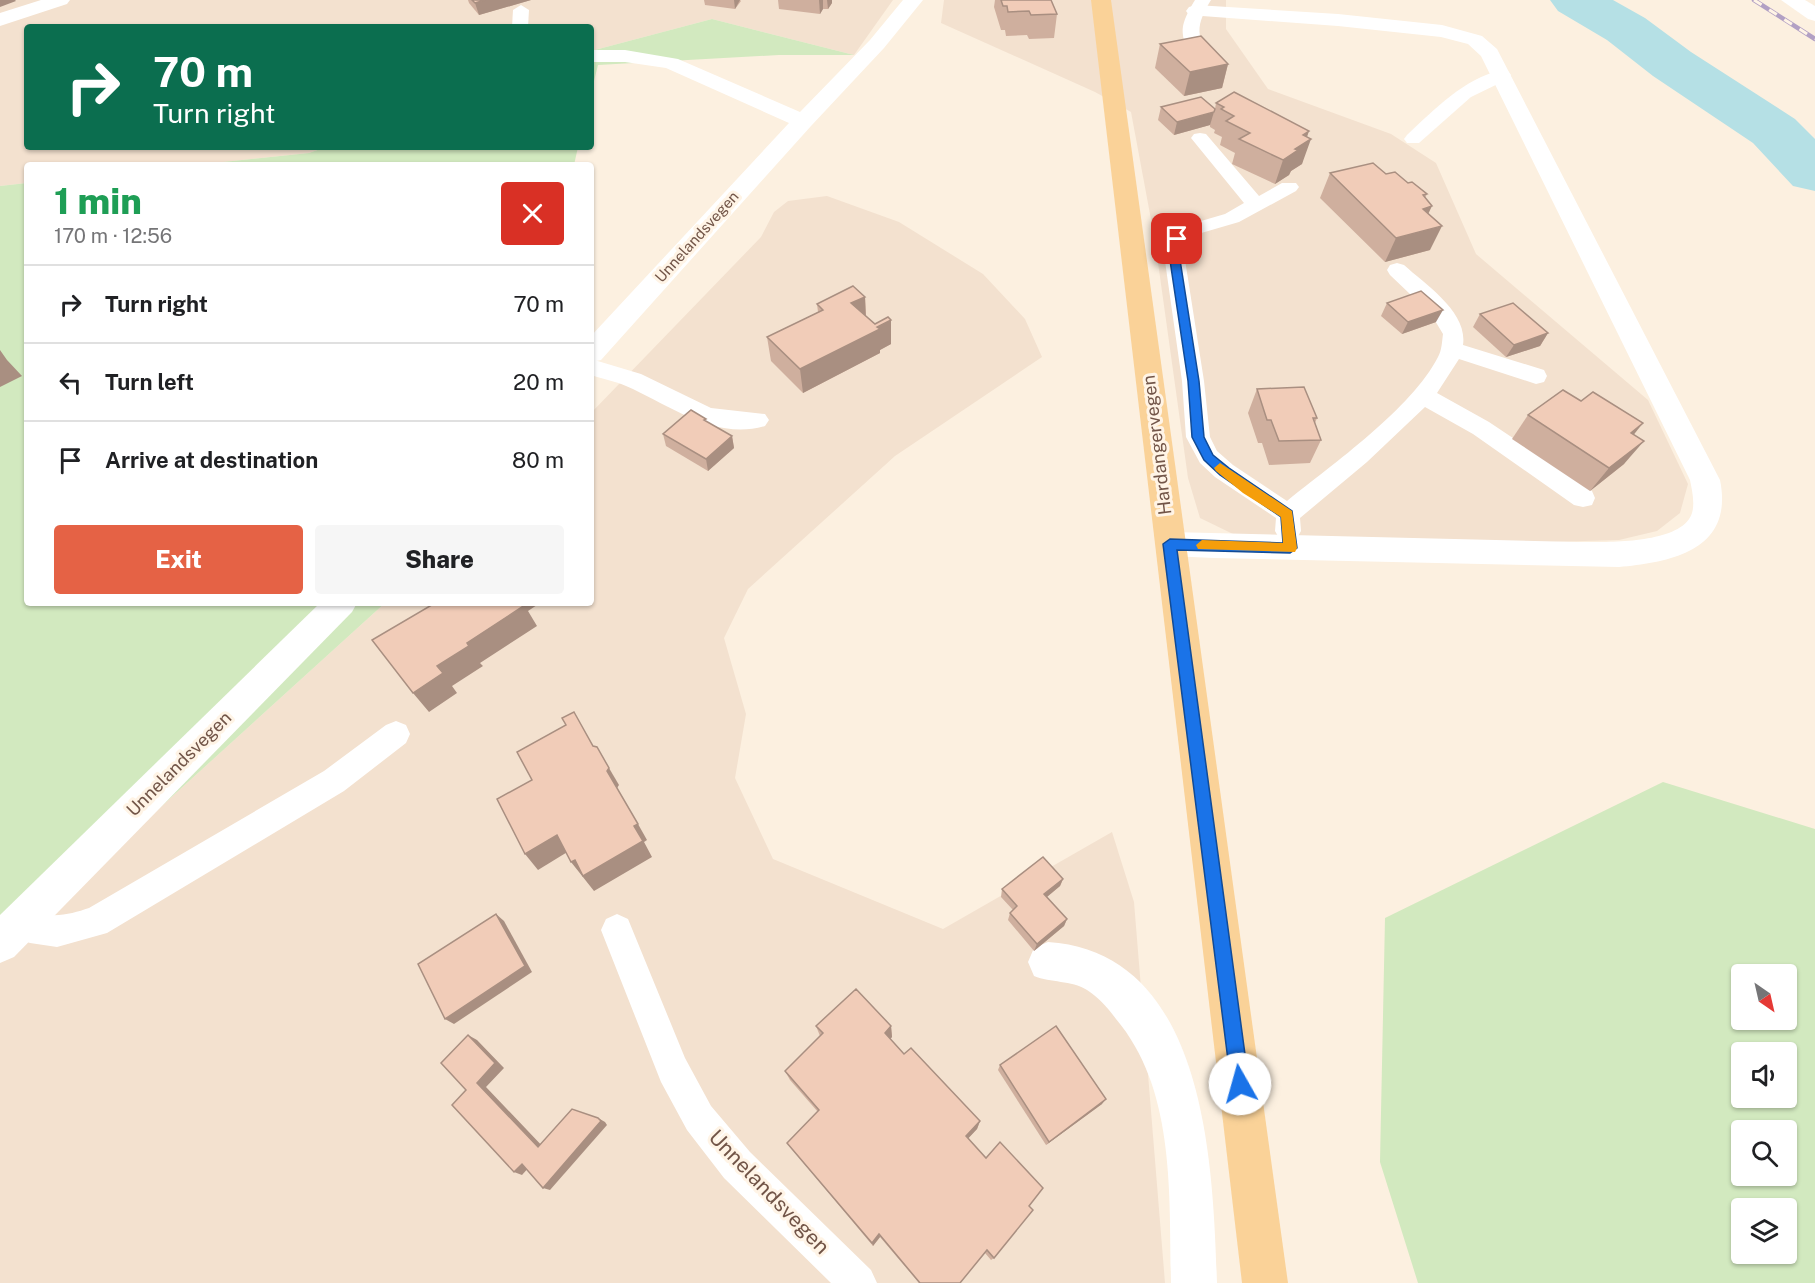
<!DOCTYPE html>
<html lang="en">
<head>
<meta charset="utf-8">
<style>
	:root { --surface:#fff; --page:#f6f6f6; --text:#202124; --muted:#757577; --line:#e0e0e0; --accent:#e56245 }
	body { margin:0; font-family:"Public Sans",sans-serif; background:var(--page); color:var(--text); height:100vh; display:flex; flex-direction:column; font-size:22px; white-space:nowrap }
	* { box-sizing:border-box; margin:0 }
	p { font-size:20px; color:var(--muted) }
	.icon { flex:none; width:33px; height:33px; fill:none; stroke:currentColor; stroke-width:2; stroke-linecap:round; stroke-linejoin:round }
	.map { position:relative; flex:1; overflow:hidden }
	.sheet { position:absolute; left:24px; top:162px; width:570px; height:444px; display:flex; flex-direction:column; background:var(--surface); border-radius:6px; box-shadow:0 2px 4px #0004 }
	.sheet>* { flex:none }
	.guide { position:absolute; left:24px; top:24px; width:570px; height:126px; border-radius:6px; box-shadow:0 2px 4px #0004; background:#0b6e4f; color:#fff; overflow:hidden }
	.needle { width:39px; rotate:146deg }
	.fabs { position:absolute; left:1731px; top:964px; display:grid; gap:12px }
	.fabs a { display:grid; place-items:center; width:66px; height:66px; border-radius:6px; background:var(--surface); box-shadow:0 2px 4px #0004; font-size:30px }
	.pin { position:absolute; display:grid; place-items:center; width:51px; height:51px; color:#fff; margin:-26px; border-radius:12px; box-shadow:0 3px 9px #0006 }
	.me { position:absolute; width:66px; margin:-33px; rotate:353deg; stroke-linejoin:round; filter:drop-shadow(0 0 4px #0008) }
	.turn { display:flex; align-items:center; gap:21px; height:126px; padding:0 30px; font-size:27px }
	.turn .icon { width:78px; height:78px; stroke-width:2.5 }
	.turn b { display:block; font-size:42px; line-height:51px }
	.round { display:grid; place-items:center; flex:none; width:63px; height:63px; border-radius:6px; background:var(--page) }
	.summary { display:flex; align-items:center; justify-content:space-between; height:102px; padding:0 30px }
	h1 { font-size:36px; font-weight:800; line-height:45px; color:#1e9e55 }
	.button { display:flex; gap:12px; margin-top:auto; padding:12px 30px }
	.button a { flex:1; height:69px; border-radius:6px; background:var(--accent); color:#fff; font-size:24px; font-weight:800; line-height:69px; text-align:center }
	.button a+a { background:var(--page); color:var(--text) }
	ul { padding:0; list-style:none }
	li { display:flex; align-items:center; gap:18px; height:78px; padding:0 30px; border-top:2px solid var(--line) }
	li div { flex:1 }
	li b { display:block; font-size:22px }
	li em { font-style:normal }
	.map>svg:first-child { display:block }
	.residential { fill:#f3e1cf }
	.green { fill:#d2e9bf; fill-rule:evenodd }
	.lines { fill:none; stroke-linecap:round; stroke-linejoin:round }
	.river { fill:#b5e0e5; fill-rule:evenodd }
	.service { fill:#fff; fill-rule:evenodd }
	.minor { fill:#fff; fill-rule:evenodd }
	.tertiary { fill:#fff; fill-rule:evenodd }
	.primary { fill:#fad298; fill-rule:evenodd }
	.rail-casing { stroke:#b2a0c4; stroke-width:4.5 }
	.rail { stroke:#fff4e6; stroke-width:3; stroke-dasharray:9; stroke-linecap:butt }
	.wall { fill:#cfaf9e }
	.shaded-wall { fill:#a98f81 }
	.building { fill:#f1ccb8; stroke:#a98f81; stroke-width:1.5 }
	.route { fill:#1a73e8; stroke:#114b97; stroke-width:1.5 }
	.slow { fill:#f59e0b }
	.labels { text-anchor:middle; stroke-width:6; stroke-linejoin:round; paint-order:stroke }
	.far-street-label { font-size:15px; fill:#725548; stroke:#fff4e6 }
	.street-label { font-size:18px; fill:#725548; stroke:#fff4e6 }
	.near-street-label { font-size:21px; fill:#725548; stroke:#fff4e6 }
</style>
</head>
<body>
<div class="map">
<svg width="1815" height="1283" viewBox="0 0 1815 1283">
	<rect width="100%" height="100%" fill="#fcf0e0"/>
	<!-- residential -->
	<g class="residential">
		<polygon points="0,0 893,0 854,55 712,19 591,51 591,27 27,27 27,147 326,147 309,153 195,165 27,165 27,183 0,186"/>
		<polygon points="944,0 1226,0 1226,29 1268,89 1391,134 1436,163 1476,254 1648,400 1688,484 1680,513 1657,531 1619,540 1453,545 1233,534 1200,518 1188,478 1155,241 1131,112 1095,92 941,23"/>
		<polygon points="827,196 899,222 983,274 1025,319 1042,357 895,456 748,589 724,638 746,714 735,778 773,859 943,929 1112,832 1134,902 1165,1283 0,1283 0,953 385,603 591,603 591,413 761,237 774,212 788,201"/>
	</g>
	<!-- green -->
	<g class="green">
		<polygon points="712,19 854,55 779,55 598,65 591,93 591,51"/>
		<polygon points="326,147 578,147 574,165 195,165 309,153"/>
		<polygon points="27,183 27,603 385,603 0,953 0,186"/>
		<path d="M1663,782l152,47v454h-397l-38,-121 5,-244zM1742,975h44v45h-44zM1742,1053h44v45h-44zM1742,1131h44v45h-44zM1742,1209h44v45h-44z"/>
	</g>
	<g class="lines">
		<!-- river -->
		<polygon class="river" points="1550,0 1613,0 1645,18 1691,52 1795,119 1815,139 1815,191 1793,186 1753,143 1653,76 1607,40 1558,11"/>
		<!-- service -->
		<g class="service">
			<path d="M1195,0h16c-19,31 -13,40 7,67l-3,4c-19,4 -35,-28 -32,-45 2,-9 7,-18 12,-26z"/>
			<polygon points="521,5 529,10 528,27 512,27 513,10"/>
			<path d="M1502,70l6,1 3,4 -3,4 -37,18 -52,46h-12l-3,-4 3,-4c28,-26 56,-56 95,-65z"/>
			<path d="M1200,133l6,1 53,62 23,-13h14l3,4 -3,4 -57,31 -48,14 -8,11 21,134 6,56 7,14 16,14 54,36c46,-37 125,-93 151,-144 4,-7 4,-16 5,-23l-12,-20 -41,-39 -3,-5 3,-5 7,-2 7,2c22,20 64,47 59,80l81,25 3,6 -3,6 -8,2 -77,-25 -22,34 52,29 103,69 3,7 -3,7 -9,2 -9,-2 -101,-71 -48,-27 -58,55 -67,56 1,13 -4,7 -9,3 -9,-3 -4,-7 1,-13 -61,-41 -15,-14 -14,-26 -4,-56 -19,-134 14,-19 48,-14 19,-11 -53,-65 3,-4z"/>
			<path d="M591,359l50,15 70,34 54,6 4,6 -4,6c-50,15 -95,-21 -139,-40 -11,-5 -23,-7 -35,-11z"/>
			<path d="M396,721l10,4 4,9 -4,9 -62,48 -237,142 -50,14 -27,-4 -23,-8 -5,-11 5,-11c15,-6 27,1 43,2 14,1 27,-3 39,-7l235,-137 62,-46z"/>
			<polygon points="617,914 628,919 685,1058 711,1106 750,1152 871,1270 877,1283 831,1283 724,1178 687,1130 661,1082 601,930 606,919"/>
		</g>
		<!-- minor -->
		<g class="minor">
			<polygon points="41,0 70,0 67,4 0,26 0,13"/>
			<polygon points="903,0 923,0 884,48 811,126 601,360 591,362 591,336 789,123 666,68 625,62 591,62 591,50 625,50 678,59 800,112 870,40"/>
			<path d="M1196,5l142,9 104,11 40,11 15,13 223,431c14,69 -46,82 -101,87l-405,-9 -44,-2 -11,-3 -4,-9 4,-9 11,-3 407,10c26,0 105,3 115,-29 3,-10 0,-23 -2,-33l-209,-424 -13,-12 -27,-7 -103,-11 -149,-11 -3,-4 3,-4z"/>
			<polygon points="320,603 357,603 352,612 14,957 0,963 0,915"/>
			<path d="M1048,942c159,10 165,223 169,341h-46c-2,-88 5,-193 -55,-264 -8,-11 -18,-22 -29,-29 -16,-10 -36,-7 -53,-14l-6,-14 6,-14z"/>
		</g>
		<!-- tertiary -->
		<polygon class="tertiary" points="1781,0 1805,0 1815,6 1815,21 1808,19"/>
		<!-- primary -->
		<polygon class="primary" points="1091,0 1111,0 1288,1283 1242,1283"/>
		<defs>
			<polyline id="rail" points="1754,0 1815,39"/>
		</defs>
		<!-- rail casing -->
		<use href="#rail" class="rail-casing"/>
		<!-- rail -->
		<use href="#rail" class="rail"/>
	</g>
	<!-- wall -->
	<g class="wall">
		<polygon points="468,0 531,0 479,15 469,3"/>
		<polygon points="704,0 740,0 741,1 735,9 705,5"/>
		<polygon points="778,0 832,0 832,3 828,9 823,9 820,14 779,9"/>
		<polygon points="995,0 1051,0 1057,14 1054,38 1029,39 1027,35 1006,36 1005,30 1001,30 994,7"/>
		<polygon points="1160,44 1228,64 1222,88 1184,96 1155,68"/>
		<polygon points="1216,103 1307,137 1302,164 1291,171 1289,175 1275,184 1232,164 1235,153 1220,145 1222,137 1214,133 1215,130 1210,127 1210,125 1174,135 1158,120 1161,107 1215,109"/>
		<polygon points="1330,173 1386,174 1408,183 1427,194 1425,198 1428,213 1430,250 1385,262 1320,198"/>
		<polygon points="865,297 866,316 875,324 891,320 891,344 880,350 880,353 803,393 771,361 767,337 818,312 817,304"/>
		<polygon points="1387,303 1436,322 1402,334 1381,316"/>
		<polygon points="1480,314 1548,333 1540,346 1506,357 1473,327"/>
		<polygon points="1257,389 1317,418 1315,423 1321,440 1310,463 1269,465 1262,443 1258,443 1248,413"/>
		<polygon points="1528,415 1634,435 1624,464 1590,491 1512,439"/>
		<polygon points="663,434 732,436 734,448 708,471 666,446"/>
		<polygon points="1063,879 1060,886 1047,897 1067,919 1064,926 1034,951 1008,920 1010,913 1013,910 1001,897 1002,889"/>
		<polygon points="816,1026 891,1026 892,1037 890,1039 904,1054 980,1121 977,1129 968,1138 1029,1206 994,1258 991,1260 985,1253 960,1283 919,1283 880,1237 873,1246 792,1149 818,1112 790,1080 785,1071 820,1036"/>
		<polygon points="1000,1065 1102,1104 1046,1145 998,1070"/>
	</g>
	<!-- shaded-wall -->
	<g class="shaded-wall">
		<polygon points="0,0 15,0 16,1 0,7"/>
		<polygon points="485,0 531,0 479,15 475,3"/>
		<polygon points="734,0 740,0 735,9"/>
		<polygon points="819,0 823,0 823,9 820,14"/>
		<polygon points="827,0 832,0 832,3 828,9"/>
		<polygon points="1228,64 1222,88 1184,96 1190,72"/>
		<polygon points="1214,112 1210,125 1174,135 1177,122"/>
		<polygon points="1309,131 1305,143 1311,139 1302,164 1291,171 1289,175 1275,184 1283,160 1303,135"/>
		<polygon points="1432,206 1420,231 1423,209"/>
		<polygon points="1442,226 1430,250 1385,262 1396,238"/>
		<polygon points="865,297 866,321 851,303"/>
		<polygon points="1443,310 1436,322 1402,334 1408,322"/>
		<polygon points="891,320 891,344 880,350 880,353 803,393 800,369"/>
		<polygon points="1548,333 1540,346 1506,357 1514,345"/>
		<polygon points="0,350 7,360 22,376 0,387"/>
		<polygon points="1643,423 1624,447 1631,433"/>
		<polygon points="732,436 734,448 708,471 706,459"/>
		<polygon points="1644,441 1624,464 1590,491 1609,468"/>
		<polygon points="519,603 540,603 528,611 537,626 480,663 483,666 452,686 457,693 429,712 413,693 437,666"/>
		<polygon points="609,768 619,785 617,788 607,771"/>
		<polygon points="638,824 647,840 644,842 652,857 594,891 571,862"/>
		<polygon points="557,835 569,851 538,870 525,854"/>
		<polygon points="1063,879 1060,886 1042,901 1044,894"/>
		<polygon points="496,914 504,921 532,972 454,1024 445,1019"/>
		<polygon points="1067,919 1064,926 1034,951 1037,944"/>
		<polygon points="891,1026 892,1037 886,1044 885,1033"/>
		<polygon points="468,1035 477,1040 504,1068 486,1087 546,1150 538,1147 477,1083"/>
		<polygon points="1106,1099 1102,1104 1046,1145 1049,1142"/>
		<polygon points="598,1118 605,1122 607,1125 550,1190 543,1188"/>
		<polygon points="980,1121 977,1129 964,1143 966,1136"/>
		<polygon points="522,1164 530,1166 522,1175 514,1172"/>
		<polygon points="879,1234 880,1237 873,1246 872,1243"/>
	</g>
	<!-- building -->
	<g class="building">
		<polygon points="472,0 485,0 475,3"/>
		<polygon points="1001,0 1051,0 1057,14 1031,15 1029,11 1008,12 1007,6 1003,6"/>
		<polygon points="1201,36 1228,64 1190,72 1160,44"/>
		<polygon points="1234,92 1309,131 1303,135 1311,139 1295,149 1298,150 1283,160 1239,139 1250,133 1226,121 1234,116 1221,109 1224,107 1216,103"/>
		<polygon points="1201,97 1215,109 1214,112 1177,122 1161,107"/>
		<polygon points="1373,163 1386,174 1395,172 1408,183 1412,182 1427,194 1423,195 1432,206 1423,209 1442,226 1396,238 1330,173"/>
		<polygon points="853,286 865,297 851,303 875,324 888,317 891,320 877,327 880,329 800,369 767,337 823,310 817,304"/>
		<polygon points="1421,291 1443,310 1408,322 1387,303"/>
		<polygon points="1513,303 1548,333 1514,345 1480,314"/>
		<polygon points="1304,387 1317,418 1313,418 1321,440 1279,441 1271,420 1267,420 1257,389"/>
		<polygon points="1563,390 1581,401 1593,392 1643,423 1631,433 1644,441 1609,468 1528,415"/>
		<polygon points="691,410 706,419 704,420 732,436 706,459 663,434"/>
		<polygon points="435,603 523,603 525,605 467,643 469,646 437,666 443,673 413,693 372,640"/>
		<polygon points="574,712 593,746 597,747 609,768 607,771 638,824 634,826 643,841 583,876 575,860 571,862 557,835 525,854 497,799 532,780 517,752 566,725 562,718"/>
		<polygon points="1043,857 1063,879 1044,894 1067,919 1037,944 1010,913 1017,906 1002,889"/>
		<polygon points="496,914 525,966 445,1019 418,964"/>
		<polygon points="856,989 891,1026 885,1033 904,1054 911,1048 980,1121 966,1136 986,1158 1000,1142 1043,1188 1029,1206 1033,1210 994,1258 987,1250 960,1283 920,1283 879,1234 872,1243 787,1143 819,1110 785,1071 823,1033 816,1026"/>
		<polygon points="1056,1026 1106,1099 1049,1142 1000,1065"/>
		<polygon points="468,1035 495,1063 477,1083 538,1147 572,1109 598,1118 601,1121 543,1188 522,1164 514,1172 452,1105 466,1090 441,1063"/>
	</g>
	<!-- route -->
	<polygon class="route" points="1177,236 1182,239 1178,247 1199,381 1204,437 1213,455 1229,468 1292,511 1297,548 1290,553 1177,550 1249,1084 1246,1091 1240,1093 1234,1091 1231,1084 1163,544 1170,539 1283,543 1281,517 1220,475 1204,460 1192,437 1188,381 1168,247 1173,237"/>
	<!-- slow -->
	<polygon class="slow" points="1220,463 1292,511 1297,548 1295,552 1198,549 1196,545 1202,540 1283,543 1281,517 1243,493 1216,471 1214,468"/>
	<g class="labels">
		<!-- far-street labels -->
		<g class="far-street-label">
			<text transform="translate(697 237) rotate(-48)" y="5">Unnelandsvegen</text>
		</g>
		<!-- street labels -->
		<g class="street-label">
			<text transform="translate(1157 445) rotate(-97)" y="6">Hardangervegen</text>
			<text transform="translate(179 764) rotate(-45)" y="6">Unnelandsvegen</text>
		</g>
		<!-- near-street labels -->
		<g class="near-street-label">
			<text transform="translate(769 1192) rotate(46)" y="7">Unnelandsvegen</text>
		</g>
	</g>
</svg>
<div class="fabs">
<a><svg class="needle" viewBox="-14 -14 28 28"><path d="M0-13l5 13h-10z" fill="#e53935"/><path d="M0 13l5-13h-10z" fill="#757577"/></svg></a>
<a><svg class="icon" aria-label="sound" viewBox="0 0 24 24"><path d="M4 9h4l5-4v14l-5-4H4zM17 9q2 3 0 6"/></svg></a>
<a><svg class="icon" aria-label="search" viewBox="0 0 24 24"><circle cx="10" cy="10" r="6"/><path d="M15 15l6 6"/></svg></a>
<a><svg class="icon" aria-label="layers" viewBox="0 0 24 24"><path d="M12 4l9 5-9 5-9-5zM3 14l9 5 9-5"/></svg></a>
</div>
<div class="pin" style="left:1177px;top:239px;background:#d93025"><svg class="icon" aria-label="arrive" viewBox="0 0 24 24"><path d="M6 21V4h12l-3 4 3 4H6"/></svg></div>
<svg class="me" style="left:1240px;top:1084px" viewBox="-20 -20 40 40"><circle r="19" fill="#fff"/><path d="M0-13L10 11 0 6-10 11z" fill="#1a73e8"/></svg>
<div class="guide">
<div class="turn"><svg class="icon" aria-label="right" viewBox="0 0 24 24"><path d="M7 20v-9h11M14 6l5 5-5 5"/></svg><div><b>70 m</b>Turn right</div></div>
</div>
<section class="sheet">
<div class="summary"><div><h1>1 min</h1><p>170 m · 12:56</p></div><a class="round" style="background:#d93025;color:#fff"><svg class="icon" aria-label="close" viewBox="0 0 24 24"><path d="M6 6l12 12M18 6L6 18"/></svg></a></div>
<ul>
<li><svg class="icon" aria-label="right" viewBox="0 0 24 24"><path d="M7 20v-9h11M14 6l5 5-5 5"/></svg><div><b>Turn right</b></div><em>70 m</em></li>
<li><svg class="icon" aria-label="left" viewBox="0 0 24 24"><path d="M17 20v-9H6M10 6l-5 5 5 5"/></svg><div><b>Turn left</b></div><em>20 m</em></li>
<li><svg class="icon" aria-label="arrive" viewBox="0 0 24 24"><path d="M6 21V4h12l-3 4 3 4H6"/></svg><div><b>Arrive at destination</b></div><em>80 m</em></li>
</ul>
<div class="button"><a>Exit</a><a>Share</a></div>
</section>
</div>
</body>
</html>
